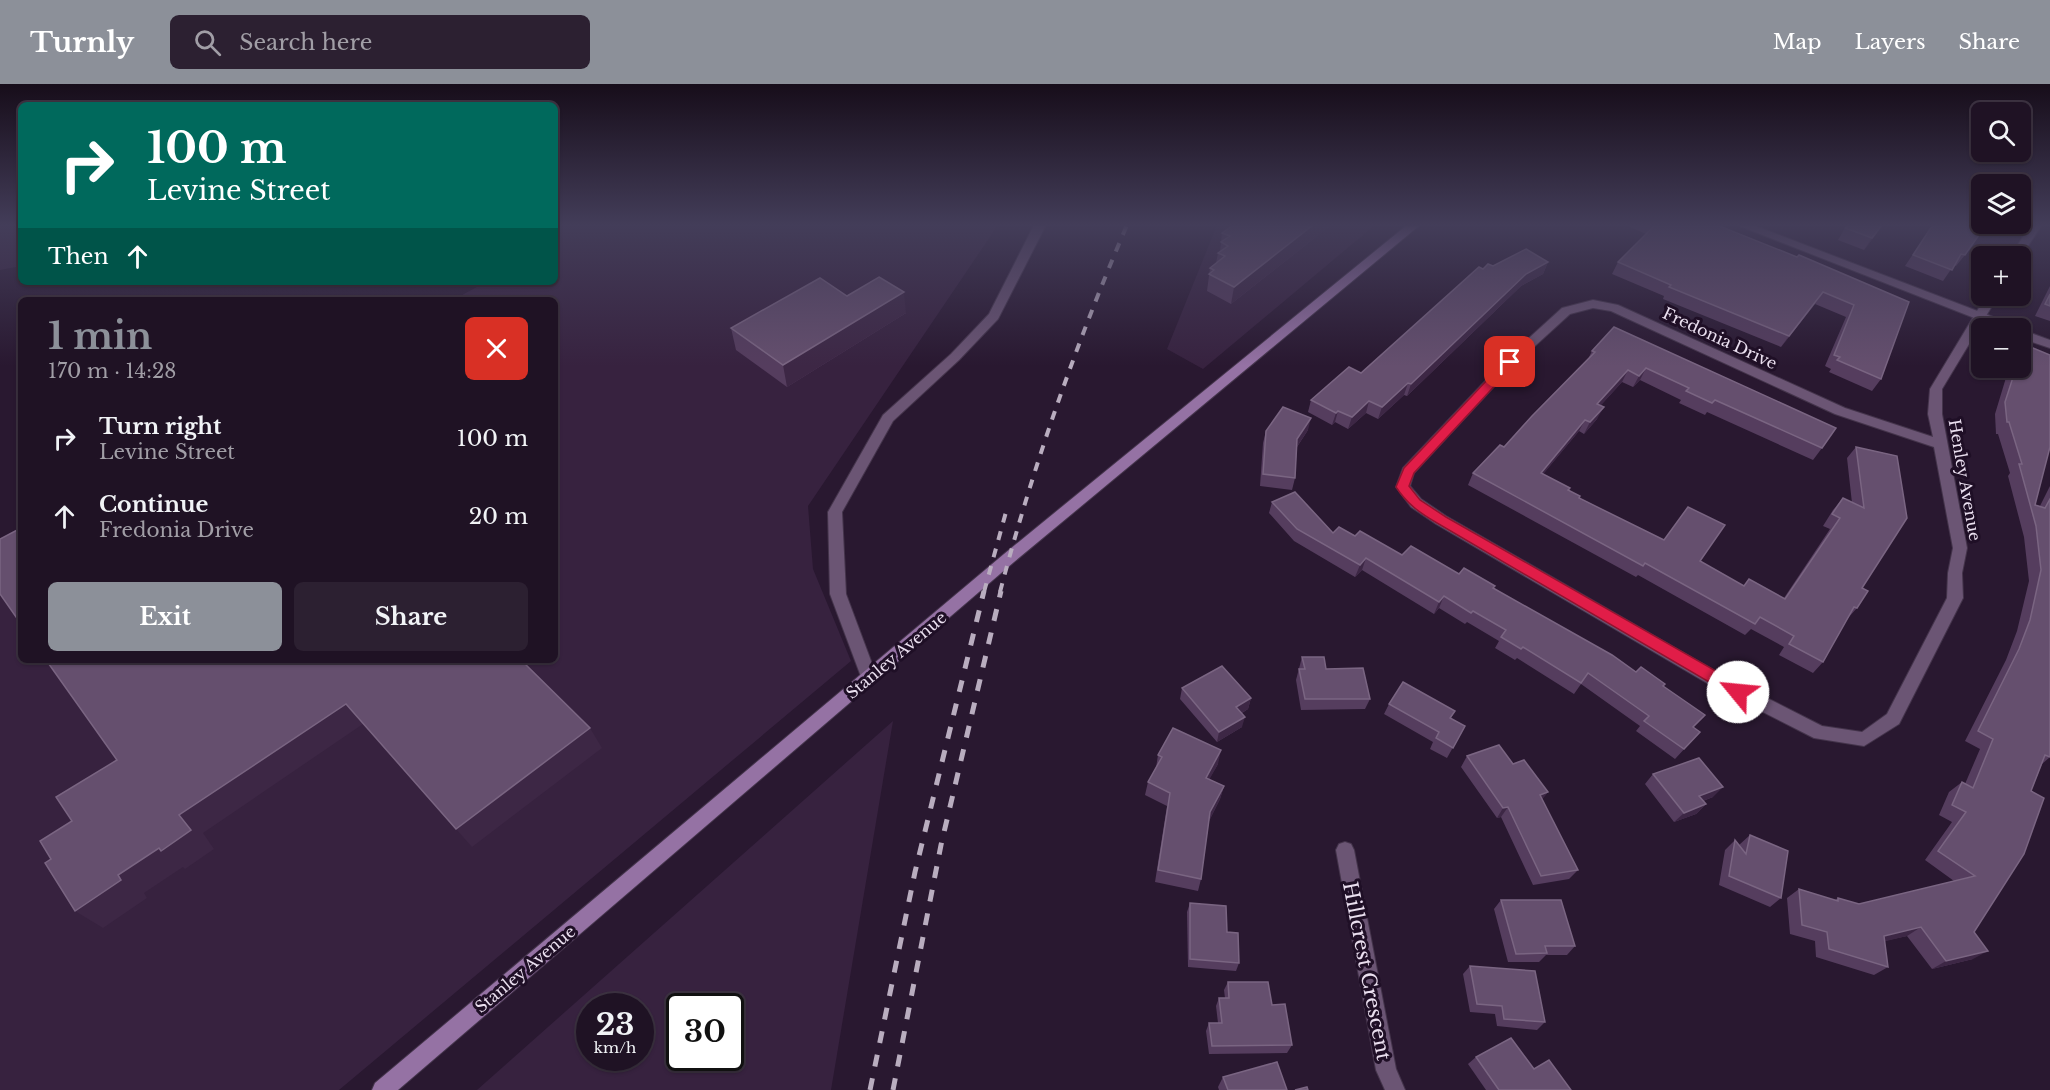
<!DOCTYPE html>
<html lang="en">
<head>
<meta charset="utf-8">
<style>
	:root { --surface:#1f1224; --page:#2c2031; --text:#f1f3f6; --muted:#a19ea6; --line:#3c3241; --accent:#8c9099 }
	body { margin:0; font-family:"Libre Baskerville",serif; background:var(--page); color:var(--text); height:100vh; display:flex; flex-direction:column; font-size:22px; white-space:nowrap }
	* { box-sizing:border-box; margin:0 }
	p { font-size:20px; color:var(--muted) }
	.icon { flex:none; width:33px; height:33px; fill:none; stroke:currentColor; stroke-width:2; stroke-linecap:round; stroke-linejoin:round }
	.map { position:relative; flex:1; overflow:hidden }
	.drawer { position:absolute; left:18px; top:213px; width:540px; height:366px; display:flex; flex-direction:column; background:var(--surface); border-radius:9px; box-shadow:0 2px 4px #0004,0 0 0 2px var(--line) }
	.drawer>* { flex:none }
	.guide { position:absolute; left:18px; top:18px; width:540px; height:183px; border-radius:9px; box-shadow:0 2px 4px #0004,0 0 0 2px var(--line); background:#00695c; color:#fff; overflow:hidden }
	.controls { position:absolute; left:1971px; top:18px; display:grid; gap:12px }
	.controls a { display:grid; place-items:center; width:60px; height:60px; border-radius:9px; background:var(--surface); box-shadow:0 2px 4px #0004,0 0 0 2px var(--line); font-size:30px }
	.speed { position:absolute; left:576px; top:909px; display:flex; gap:12px; font-size:30px; font-weight:700; text-align:center }
	.speed>* { display:grid; place-content:center; width:78px; height:78px; border-radius:50%; background:var(--surface); box-shadow:0 2px 4px #0004,0 0 0 2px var(--line); line-height:1 }
	.speed small { font-size:15px; font-weight:400 }
	.speed .limit { border:3px solid #111; border-radius:9px; background:#fff; color:#111 }
	.pin { position:absolute; display:grid; place-items:center; width:51px; height:51px; color:#fff; margin:-26px; border-radius:12px; box-shadow:0 3px 9px #0006 }
	.me { position:absolute; width:66px; margin:-33px; rotate:298deg; stroke-linejoin:round; filter:drop-shadow(0 0 4px #0008) }
	.turn { display:flex; align-items:center; gap:21px; height:126px; padding:0 30px; font-size:27px }
	.turn .icon { width:78px; height:78px; stroke-width:2.5 }
	.turn b { display:block; font-size:42px; line-height:51px }
	.then { display:flex; align-items:center; height:57px; padding:0 30px; background:#0003; gap:12px; font-size:22px }
	.round { display:grid; place-items:center; flex:none; width:63px; height:63px; border-radius:9px; background:var(--page) }
	.overview { display:flex; align-items:center; justify-content:space-between; height:102px; padding:0 30px }
	h1 { font-size:36px; font-weight:700; line-height:45px; color:var(--accent) }
	.button { display:flex; gap:12px; margin-top:auto; padding:12px 30px }
	.button a { flex:1; height:69px; border-radius:9px; background:var(--accent); color:#fff; font-size:24px; font-weight:700; line-height:69px; text-align:center }
	.button a+a { background:var(--page); color:var(--text) }
	ul { padding:0; list-style:none }
	li { display:flex; align-items:center; gap:18px; height:78px; padding:0 30px }
	li div { flex:1 }
	li b { display:block; font-size:22px }
	li em { font-style:normal }
	header { display:flex; align-items:center; gap:36px; box-sizing:border-box; height:84px; padding:0 30px; background:var(--accent); color:#fff }
	header strong { font-size:28px }
	nav { display:flex; gap:33px; margin-inline-start:auto; font-size:21px }
	.search { width:420px; height:54px; background:var(--page); display:flex; align-items:center; gap:15px; box-sizing:border-box; padding:0 21px; border-radius:9px; color:var(--muted); font-size:22px }
	.map>svg:first-child { display:block }
	.built { fill:#37223f; fill-rule:evenodd }
	.lines { fill:none; stroke-linecap:round; stroke-linejoin:round }
	.minor-casing { stroke:#44344b; stroke-width:2 }
	.tertiary-casing { stroke:#44344b; stroke-width:2 }
	.secondary-casing { stroke:#44344b; stroke-width:2 }
	.minor { fill:#6b5574; fill-rule:evenodd }
	.tertiary { fill:#6b5574; fill-rule:evenodd }
	.secondary { fill:#9572a4; fill-rule:evenodd }
	.rail-far1 { stroke:#b9adbf; stroke-width:4; stroke-dasharray:9 9; stroke-linecap:butt }
	.rail { stroke:#b9adbf; stroke-width:5; stroke-dasharray:12 12; stroke-linecap:butt }
	.wall { fill:#553d5e }
	.shaded-wall { fill:#3d2745 }
	.building { fill:#654f6e; stroke:#7a6582; stroke-width:1.5 }
	.route { fill:#e11d48; stroke:#92132f; stroke-width:1.5 }
	.labels { text-anchor:middle; stroke-width:6; stroke-linejoin:round; paint-order:stroke }
	.street-label { font-size:16px; fill:#eadfef; stroke:#1f0f26 }
	.near-street-label { font-size:20px; fill:#eadfef; stroke:#1f0f26 }
</style>
</head>
<body>
<header>
<strong>Turnly</strong>
<div class="search"><svg class="icon" aria-label="search" viewBox="0 0 24 24"><circle cx="10" cy="10" r="6"/><path d="M15 15l6 6"/></svg>Search here</div>
<nav><a>Map</a><a>Layers</a><a>Share</a></nav>
</header>
<div class="map">
<svg width="2050" height="1006" viewBox="0 0 2050 1006">
	<rect width="100%" height="100%" fill="#291830"/>
	<!-- built -->
	<g class="built">
		<polygon points="0,141 21,141 21,182 0,186"/>
		<polygon points="555,141 998,141 808,422 813,485 851,577 339,1006 0,1006 0,454 21,443 21,576 555,576 555,216 453,216 486,198 555,198"/>
		<polygon points="1217,141 1375,141 1203,285 1167,265"/>
		<path d="M893,637l-62,369h-354zM590,922h50v52h-50zM680,922h50v52h-50z"/>
	</g>
	<g class="lines">
		<defs>
			<g id="minor">
				<polygon points="2030,141 2042,141 2020,174 2011,172"/>
				<path d="M1986,212h12l-56,93v25l25,134 -5,25 1,25 -64,126 -35,22 -50,-8 -102,-52 -276,-162 -25,-17 -15,-20 7,-19 103,-109 56,-51 31,-8 25,5 227,103 88,29 -5,-23 2,-25zM1593,224l18,3 224,103 99,33 19,101 -5,25 -1,25 -60,116 -25,18 -40,-6 -98,-50 -278,-160 -25,-17 -11,-13 4,-13 100,-108 56,-51z"/>
				<polygon points="1345,758 1351,760 1354,766 1396,985 1405,1006 1385,1006 1376,986 1336,766 1339,760"/>
			</g>
			<g id="tertiary">
				<polygon points="1034,141 1046,141 998,235 959,276 893,337 842,428 846,510 877,593 875,598 869,600 863,598 830,510 828,428 883,331 951,270 989,230"/>
				<polygon points="1737,141 1753,141 2014,241 2016,244 2000,244"/>
				<polygon points="2020,245 2050,256 2050,264 2020,254"/>
			</g>
			<polygon id="secondary" points="1407,141 1420,141 1014,478 398,1006 372,1006 375,999 1004,470"/>
		</defs>
		<!-- minor casing -->
		<use href="#minor" class="minor-casing"/>
		<!-- tertiary casing -->
		<use href="#tertiary" class="tertiary-casing"/>
		<!-- secondary casing -->
		<use href="#secondary" class="secondary-casing"/>
		<!-- minor -->
		<use href="#minor" class="minor"/>
		<!-- tertiary -->
		<use href="#tertiary" class="tertiary"/>
		<!-- secondary -->
		<use href="#secondary" class="secondary"/>
		<!-- rail-far1 -->
		<g class="rail-far1">
			<polyline points="984,508 1006,428"/>
			<path d="M1000,508c33,-126 76,-248 127,-367"/>
		</g>
		<!-- rail -->
		<g class="rail">
			<polyline points="870,1006 915,788 984,507"/>
			<polyline points="893,1006 941,761 1001,507"/>
		</g>
	</g>
	<!-- wall -->
	<g class="wall">
		<polygon points="1229,141 1331,141 1231,220 1207,207 1210,184 1216,179 1218,169 1220,168 1222,149 1232,142"/>
		<polygon points="1629,141 1704,141 1909,218 1881,295 1872,307 1829,288 1831,285 1825,282 1846,233 1815,220 1781,263 1663,215 1664,212 1612,190 1618,178 1646,150 1628,142"/>
		<polygon points="1845,144 1877,149 1864,166 1838,156"/>
		<polygon points="1930,145 1965,171 1956,182 1954,181 1943,197 1905,182"/>
		<polygon points="1548,178 1543,190 1521,202 1407,312 1404,311 1378,335 1366,329 1348,345 1335,338 1332,341 1308,328 1311,316 1361,289 1483,185 1493,182"/>
		<polygon points="2050,202 2050,237 2035,232"/>
		<polygon points="847,212 906,229 787,303 736,266 731,244"/>
		<polygon points="1614,243 1822,364 1813,376 1707,328 1705,331 1679,319 1681,316 1640,296 1633,303 1622,298 1600,322 1597,335 1584,350 1579,347 1543,390 1570,404 1569,406 1579,414 1700,477 1744,502 1784,514 1830,445 1823,442 1833,426 1843,414 1852,419 1847,374 1856,363 1897,372 1862,504 1857,524 1848,534 1823,578 1813,589 1779,571 1784,563 1751,545 1745,551 1638,491 1636,493 1468,401 1473,389 1504,363 1587,277 1592,267"/>
		<polygon points="2028,262 2035,421 2040,422 2050,402 2050,673 2042,680 1974,848 1973,875 1932,885 1907,852 1884,857 1888,883 1874,891 1816,873 1815,857 1790,850 1787,814 1799,805 1835,816 1838,814 1859,820 1954,797 1925,776 1952,738 1939,731 1949,708 1962,698 1965,700 1980,665 1965,657 2006,576 2017,547 2029,497 2024,453 2008,392 2010,389 1998,350 1996,350 1995,330 2008,287 2010,284 2020,284 2020,270"/>
		<polygon points="1308,346 1297,363 1295,394 1292,406 1260,402 1263,359 1266,347"/>
		<polygon points="1272,418 1333,449 1355,452 1402,471 1495,502 1493,505 1636,588 1663,602 1693,644 1700,648 1675,675 1636,647 1640,642 1581,600 1574,610 1517,574 1515,576 1495,564 1499,557 1467,538 1465,540 1439,524 1434,530 1362,486 1355,493 1294,457 1269,429"/>
		<polygon points="1302,573 1326,585 1370,615 1365,625 1301,626 1296,596"/>
		<polygon points="1182,604 1251,614 1248,625 1242,629 1242,643 1217,658 1180,615"/>
		<polygon points="1389,620 1455,627 1451,634 1465,642 1447,674 1430,665 1433,658 1384,630"/>
		<polygon points="1158,671 1218,680 1209,695 1224,702 1220,715 1209,737 1201,795 1198,807 1155,798 1167,722 1145,711 1148,698 1156,684"/>
		<polygon points="1467,672 1513,680 1548,708 1542,715 1578,786 1569,795 1533,801 1501,733 1497,734 1461,683"/>
		<polygon points="1653,690 1713,713 1703,717 1706,720 1696,730 1674,738 1645,700"/>
		<polygon points="1750,751 1781,814 1770,823 1719,801 1725,766 1735,756 1739,761"/>
		<polygon points="1501,816 1575,862 1567,871 1546,871 1539,878 1508,878 1494,825"/>
		<polygon points="1190,819 1227,848 1239,879 1236,887 1188,883 1187,828"/>
		<polygon points="1470,882 1545,938 1537,946 1497,942 1495,930 1470,928 1463,890"/>
		<polygon points="1228,898 1272,921 1292,961 1287,969 1209,970 1206,947 1209,939 1218,939 1216,922 1219,914 1225,914 1224,906"/>
		<polygon points="1476,973 1534,985 1571,1006 1486,1006 1468,980"/>
		<polygon points="1223,993 1287,1006 1219,1006 1218,1003"/>
	</g>
	<!-- shaded-wall -->
	<g class="shaded-wall">
		<polygon points="1313,141 1331,141 1231,220 1234,203"/>
		<polygon points="1882,141 1877,149 1864,166 1872,154"/>
		<polygon points="1548,178 1543,190 1521,202 1407,312 1411,300 1526,190"/>
		<polygon points="904,208 906,229 787,303 783,281"/>
		<polygon points="1823,208 1815,220 1781,263 1789,252"/>
		<polygon points="1646,284 1640,296 1633,303 1639,292"/>
		<polygon points="1628,286 1622,298 1591,332 1597,320"/>
		<polygon points="1408,299 1404,311 1378,335 1382,323"/>
		<polygon points="1369,317 1366,329 1348,345 1352,333"/>
		<polygon points="1604,323 1597,335 1584,350 1590,338"/>
		<polygon points="1338,327 1335,338 1332,341 1336,329"/>
		<polygon points="1311,334 1308,346 1294,367 1297,355"/>
		<polygon points="1585,336 1579,347 1535,400 1541,389"/>
		<polygon points="1366,474 1362,486 1355,493 1360,481"/>
		<polygon points="1444,512 1439,524 1434,530 1439,518"/>
		<polygon points="1251,614 1248,625 1233,634 1236,623"/>
		<polygon points="346,620 363,640 203,749 214,765 185,785 183,783 144,809 147,814 103,844 75,827 118,791 159,764 179,731"/>
		<polygon points="1245,633 1242,643 1217,658 1219,648"/>
		<polygon points="590,644 602,664 472,763 456,745"/>
		<polygon points="1221,666 1218,680 1203,707 1206,694"/>
		<polygon points="1224,702 1220,715 1207,741 1210,728"/>
		<polygon points="1723,703 1713,713 1689,722 1699,712"/>
		<polygon points="1548,708 1540,718 1540,711"/>
		<polygon points="1706,720 1696,730 1674,738 1684,729"/>
		<polygon points="1508,723 1501,733 1497,734 1503,724"/>
		<polygon points="1921,843 1907,852 1870,861 1884,852"/>
		<polygon points="1988,867 1973,875 1932,885 1946,877"/>
	</g>
	<!-- building -->
	<g class="building">
		<polygon points="1233,141 1313,141 1234,203 1209,190 1214,186 1210,184 1225,172 1218,169 1228,162 1221,158 1230,152 1222,149"/>
		<polygon points="1655,141 1717,141 1797,173 1799,171 1909,218 1881,295 1837,276 1840,273 1834,271 1854,221 1823,208 1789,252 1669,203 1671,201 1618,178"/>
		<polygon points="1848,141 1882,141 1872,154 1845,144"/>
		<polygon points="1934,141 1986,141 1965,171 1961,170 1952,186 1913,171 1930,145"/>
		<polygon points="1526,165 1548,178 1526,190 1411,300 1408,299 1382,323 1369,317 1352,333 1338,327 1336,329 1311,316 1349,283 1361,289 1479,183 1483,185 1488,180 1493,182"/>
		<polygon points="879,193 904,208 783,281 731,244 820,194 847,212"/>
		<polygon points="2050,210 2050,222 2045,220"/>
		<polygon points="1614,243 1836,344 1822,364 1715,316 1712,319 1686,307 1689,304 1646,284 1639,292 1628,286 1597,320 1604,323 1590,338 1585,336 1541,389 1570,404 1568,406 1580,412 1579,414 1664,456 1688,423 1725,441 1700,477 1744,502 1749,495 1785,515 1840,434 1832,430 1843,414 1864,424 1856,363 1897,372 1907,434 1862,504 1868,507 1857,524 1854,523 1823,578 1789,560 1794,552 1760,533 1755,540 1645,479 1643,482 1473,389 1500,361 1504,363 1532,332 1595,268 1592,267"/>
		<polygon points="2028,262 2050,271 2050,363 2035,421 2045,424 2050,415 2050,673 2045,671 2031,707 2044,714 2024,770 1974,848 1988,867 1946,877 1921,843 1884,852 1888,883 1829,865 1827,848 1802,841 1799,805 1838,817 1838,814 1859,820 1975,792 1938,767 1966,728 1952,721 1962,698 1973,704 1993,655 1978,647 2019,565 2030,536 2041,486 2036,442 2019,380 2022,380 2009,338 2007,338 2005,318 2016,284 2020,284 2020,272"/>
		<polygon points="1283,323 1311,334 1297,355 1295,394 1263,390 1266,347"/>
		<polygon points="1295,408 1333,449 1339,443 1355,452 1360,447 1402,471 1411,462 1459,490 1464,484 1495,502 1493,504 1612,571 1636,588 1641,583 1665,600 1663,602 1705,631 1693,643 1700,648 1684,665 1644,637 1649,632 1588,589 1581,599 1523,563 1521,565 1501,553 1506,546 1473,527 1471,529 1444,512 1439,518 1366,474 1360,481 1297,445 1272,418"/>
		<polygon points="21,444 21,540 0,510 0,455"/>
		<polygon points="1302,573 1324,573 1326,585 1363,584 1370,615 1305,615 1299,585 1305,585"/>
		<polygon points="46,576 521,576 590,644 456,745 346,620 179,731 191,746 161,767 159,764 118,791 121,796 75,827 45,779 51,775 40,757 72,737 56,713 117,676"/>
		<polygon points="1222,582 1251,614 1236,623 1245,633 1219,648 1182,604"/>
		<polygon points="1403,598 1455,627 1450,634 1465,642 1453,664 1436,654 1439,648 1389,620"/>
		<polygon points="1173,644 1221,666 1206,694 1224,702 1210,728 1201,795 1158,786 1170,709 1148,698 1162,673 1158,671"/>
		<polygon points="1499,661 1513,680 1524,676 1548,708 1540,711 1578,786 1541,792 1508,723 1503,724 1467,672"/>
		<polygon points="1699,674 1723,703 1699,712 1706,720 1684,729 1653,690"/>
		<polygon points="1750,751 1788,767 1781,814 1729,792 1735,756 1746,770"/>
		<polygon points="1501,816 1561,816 1575,862 1545,862 1547,869 1516,870"/>
		<polygon points="1190,819 1226,822 1227,848 1238,849 1239,879 1190,875"/>
		<polygon points="1470,882 1535,887 1545,938 1504,935 1502,922 1477,920"/>
		<polygon points="1228,898 1268,898 1272,921 1285,920 1292,961 1212,962 1209,939 1222,939 1219,914 1229,914"/>
		<polygon points="1511,954 1534,985 1549,976 1571,1006 1499,1006 1476,973"/>
		<polygon points="1277,978 1287,1006 1228,1006 1223,993"/>
		<polygon points="1307,1003 1308,1006 1295,1006"/>
	</g>
	<!-- sky -->
	<linearGradient id="sky" x2="0" y2="1"><stop stop-color="#170d1a"/><stop offset="0.5" stop-color="#433d59"/><stop offset="1" stop-color="#433d59" stop-opacity="0"/></linearGradient>
	<rect width="2050" height="282" fill="url(#sky)"/>
	<!-- route -->
	<path class="route" d="M1510,275l4,1v5l-100,108 -5,13 11,14 26,17 298,170 2,5 -2,4h-11l-296,-173c-17,-10 -30,-19 -41,-36l8,-19 102,-108z"/>
	<g class="labels">
		<!-- street labels -->
		<g class="street-label">
			<text transform="translate(1720 254) rotate(25)" y="6">Fredonia Drive</text>
			<text transform="translate(1965 396) rotate(80)" y="6">Henley Avenue</text>
			<text transform="translate(896 571) rotate(-40)" y="6">Stanley Avenue</text>
			<text transform="translate(525 885) rotate(-40)" y="6">Stanley Avenue</text>
		</g>
		<!-- near-street labels -->
		<g class="near-street-label">
			<text transform="translate(1367 887) rotate(79)" y="7">Hillcrest Crescent</text>
		</g>
	</g>
</svg>
<div class="controls">
<a><svg class="icon" aria-label="search" viewBox="0 0 24 24"><circle cx="10" cy="10" r="6"/><path d="M15 15l6 6"/></svg></a>
<a><svg class="icon" aria-label="layers" viewBox="0 0 24 24"><path d="M12 4l9 5-9 5-9-5zM3 14l9 5 9-5"/></svg></a>
<a>+</a>
<a>−</a>
</div>
<div class="speed"><div>23<small>km/h</small></div><div class="limit">30</div></div>
<div class="pin" style="left:1510px;top:278px;background:#d93025"><svg class="icon" aria-label="arrive" viewBox="0 0 24 24"><path d="M6 21V4h12l-3 4 3 4H6"/></svg></div>
<svg class="me" style="left:1738px;top:608px" viewBox="-20 -20 40 40"><circle r="19" fill="#fff"/><path d="M0-13L10 11 0 6-10 11z" fill="#e11d48"/></svg>
<div class="guide">
<div class="turn"><svg class="icon" aria-label="right" viewBox="0 0 24 24"><path d="M7 20v-9h11M14 6l5 5-5 5"/></svg><div><b>100 m</b>Levine Street</div></div>
<div class="then">Then<svg class="icon" aria-label="ahead" viewBox="0 0 24 24"><path d="M12 20V5M6 11l6-6 6 6"/></svg></div>
</div>
<section class="drawer">
<div class="overview"><div><h1>1 min</h1><p>170 m · 14:28</p></div><a class="round" style="background:#d93025;color:#fff"><svg class="icon" aria-label="close" viewBox="0 0 24 24"><path d="M6 6l12 12M18 6L6 18"/></svg></a></div>
<ul>
<li><svg class="icon" aria-label="right" viewBox="0 0 24 24"><path d="M7 20v-9h11M14 6l5 5-5 5"/></svg><div><b>Turn right</b><p>Levine Street</p></div><em>100 m</em></li>
<li><svg class="icon" aria-label="ahead" viewBox="0 0 24 24"><path d="M12 20V5M6 11l6-6 6 6"/></svg><div><b>Continue</b><p>Fredonia Drive</p></div><em>20 m</em></li>
</ul>
<div class="button"><a>Exit</a><a>Share</a></div>
</section>
</div>
</body>
</html>
